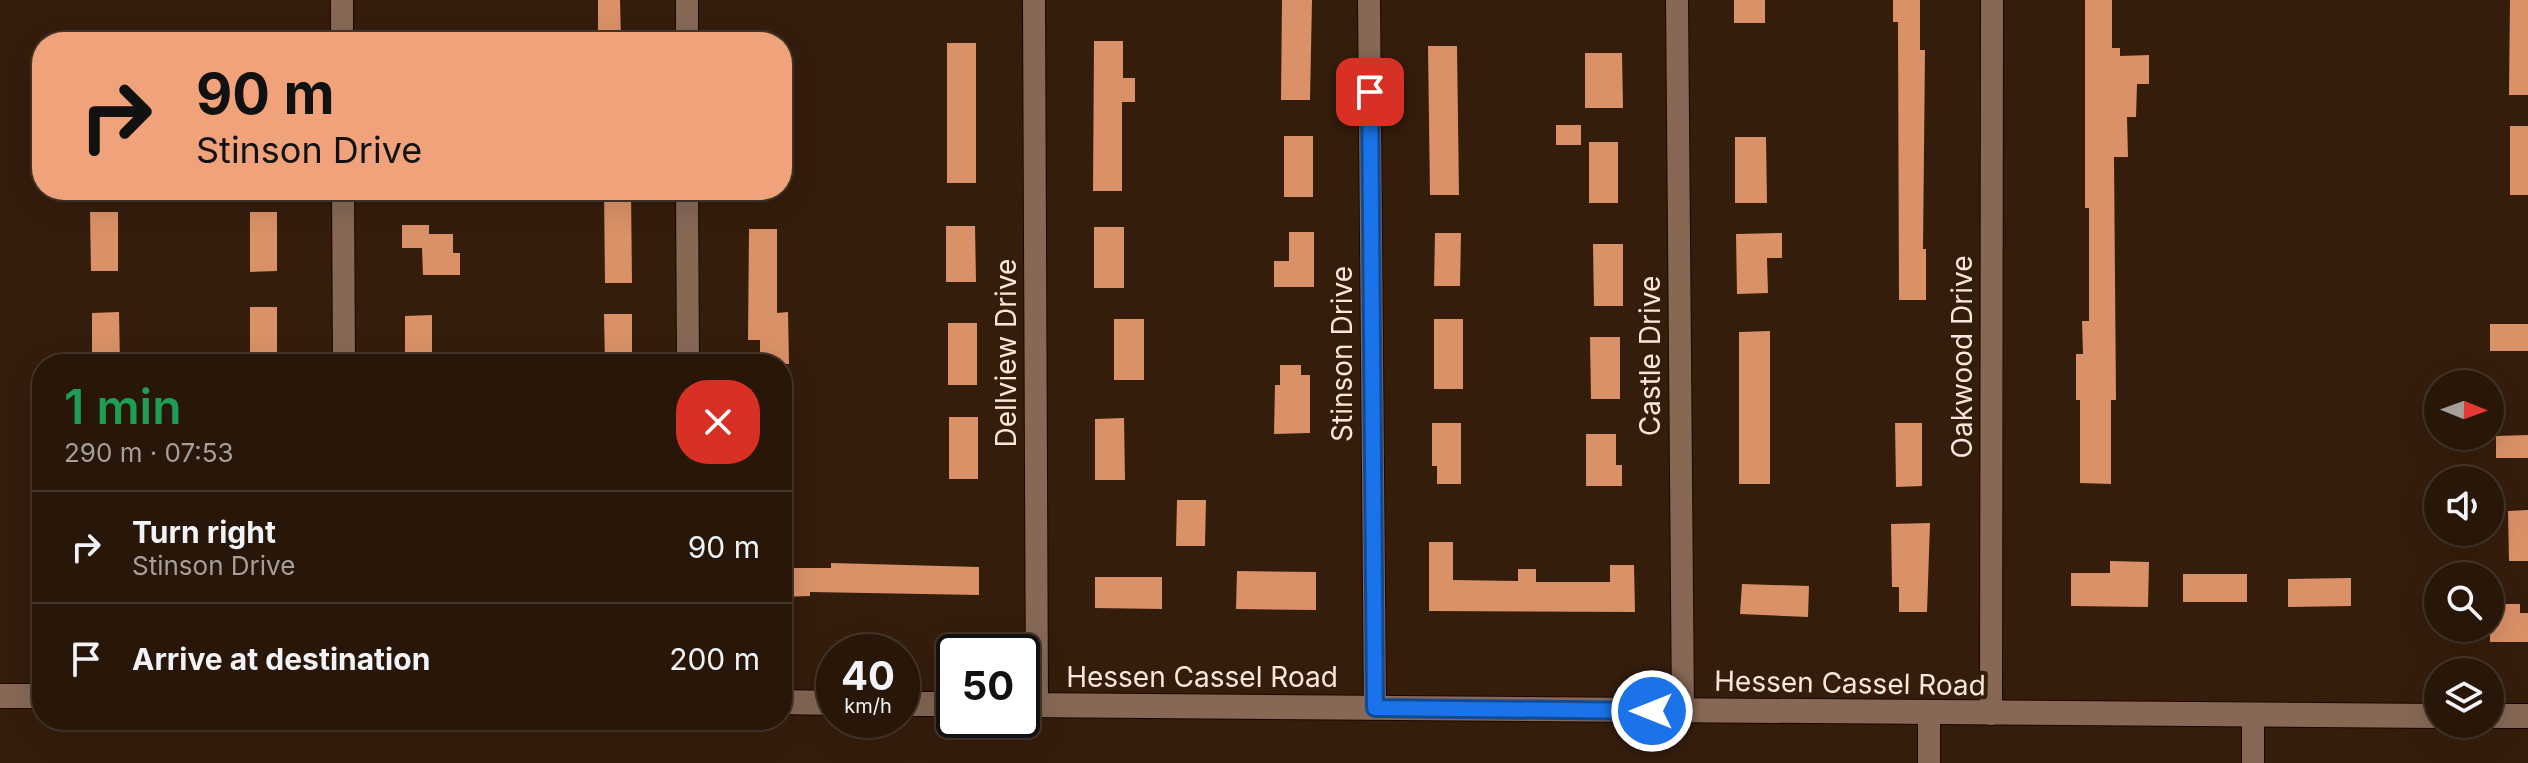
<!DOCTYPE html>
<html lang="en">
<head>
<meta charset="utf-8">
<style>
	:root { --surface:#281609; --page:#301f12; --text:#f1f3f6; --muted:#a59f9c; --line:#44352a }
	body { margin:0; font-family:Inter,sans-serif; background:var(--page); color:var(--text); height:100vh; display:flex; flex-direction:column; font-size:30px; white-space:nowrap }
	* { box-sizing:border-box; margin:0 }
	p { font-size:26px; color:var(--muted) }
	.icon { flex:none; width:44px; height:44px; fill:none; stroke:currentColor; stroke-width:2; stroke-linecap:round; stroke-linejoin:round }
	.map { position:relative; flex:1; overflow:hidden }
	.side { position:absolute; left:32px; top:354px; width:760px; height:376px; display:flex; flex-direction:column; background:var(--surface); border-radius:32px; box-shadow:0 8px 32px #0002,0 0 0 2px var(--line) }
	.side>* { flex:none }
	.banner { position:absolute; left:32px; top:32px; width:760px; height:168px; border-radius:32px; box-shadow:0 8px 32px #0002,0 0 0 2px var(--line); background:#f0a27a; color:#111; overflow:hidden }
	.needle { width:52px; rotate:91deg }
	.fabs { position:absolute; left:2424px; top:370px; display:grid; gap:16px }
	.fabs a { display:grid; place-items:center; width:80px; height:80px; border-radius:50%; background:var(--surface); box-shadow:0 8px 32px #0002,0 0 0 2px var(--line); font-size:40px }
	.speed { position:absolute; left:816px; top:634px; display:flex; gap:16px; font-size:40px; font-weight:700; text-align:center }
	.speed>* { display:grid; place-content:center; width:104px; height:104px; border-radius:50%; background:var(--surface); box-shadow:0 8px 32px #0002,0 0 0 2px var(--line); line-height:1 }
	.speed small { font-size:20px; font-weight:400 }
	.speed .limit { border:4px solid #111; border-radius:12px; background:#fff; color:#111 }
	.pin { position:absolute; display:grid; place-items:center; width:68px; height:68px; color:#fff; margin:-34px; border-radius:16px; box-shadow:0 4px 12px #0006 }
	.me { position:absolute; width:88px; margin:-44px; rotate:270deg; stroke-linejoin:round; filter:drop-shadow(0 0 6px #0008) }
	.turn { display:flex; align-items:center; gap:28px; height:168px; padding:0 32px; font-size:36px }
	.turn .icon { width:104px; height:104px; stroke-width:2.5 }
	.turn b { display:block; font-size:56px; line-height:68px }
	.round { display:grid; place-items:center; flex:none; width:84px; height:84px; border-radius:32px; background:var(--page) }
	.headline { display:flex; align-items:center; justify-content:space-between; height:136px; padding:0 32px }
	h1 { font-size:48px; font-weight:600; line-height:60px; color:#1e9e55 }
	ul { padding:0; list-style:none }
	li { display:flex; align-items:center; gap:24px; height:112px; padding:0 32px; border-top:2px solid var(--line) }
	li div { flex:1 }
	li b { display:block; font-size:30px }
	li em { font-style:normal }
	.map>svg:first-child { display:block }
	.building { fill:#da9167 }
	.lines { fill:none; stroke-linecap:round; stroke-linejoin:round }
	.street-casing { stroke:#1c0600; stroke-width:24 }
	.secondary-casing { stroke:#1c0600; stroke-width:26 }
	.street { stroke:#866855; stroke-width:22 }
	.secondary { stroke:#866855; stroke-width:24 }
	.route-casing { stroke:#114b97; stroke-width:20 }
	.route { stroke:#1a73e8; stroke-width:14 }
	.labels { text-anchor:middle; stroke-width:8; stroke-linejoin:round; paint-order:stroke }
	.street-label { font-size:28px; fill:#f8e7dc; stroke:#351d0c }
</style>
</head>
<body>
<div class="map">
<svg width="2528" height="763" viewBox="0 0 2528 763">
	<rect width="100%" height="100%" fill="#351d0c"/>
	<!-- building -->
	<g class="building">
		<polygon points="598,0 620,0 621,42 598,42"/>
		<polygon points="1282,0 1312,0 1310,100 1281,100"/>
		<rect x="1734" y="0" width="31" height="23"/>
		<polygon points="1893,0 1920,0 1920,50 1925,50 1923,249 1926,249 1926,300 1899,300 1898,22 1893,22"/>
		<polygon points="2085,0 2112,0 2112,48 2120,48 2120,56 2149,55 2149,84 2137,84 2136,117 2127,117 2128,157 2114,157 2116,400 2111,400 2111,484 2080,483 2080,400 2076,400 2076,354 2083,354 2082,321 2089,321 2089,208 2085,208"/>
		<polygon points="2510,0 2528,0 2528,95 2509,95"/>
		<polygon points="1094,41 1123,41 1123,78 1135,78 1135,102 1122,102 1122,191 1093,191"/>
		<rect x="947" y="43" width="29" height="140"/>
		<polygon points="1428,46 1457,46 1459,195 1430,195"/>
		<polygon points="1585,53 1622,53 1623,108 1585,108"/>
		<rect x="1556" y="125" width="25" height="20"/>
		<rect x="2510" y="126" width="18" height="69"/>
		<rect x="1284" y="136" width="29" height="61"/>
		<polygon points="1735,137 1766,137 1767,203 1735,203"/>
		<rect x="1589" y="142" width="29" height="61"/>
		<polygon points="604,190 631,190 632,283 605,283"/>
		<polygon points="90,212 118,212 118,271 91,271"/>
		<polygon points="250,212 277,212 277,271 250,272"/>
		<polygon points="402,225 429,225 429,234 453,234 453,253 460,253 460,275 423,275 422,248 402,248"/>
		<polygon points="946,226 975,226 976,282 946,282"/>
		<rect x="1094" y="227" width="30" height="61"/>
		<polygon points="749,229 777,229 777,313 788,312 789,364 760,364 760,340 748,340"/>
		<polygon points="1289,232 1314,232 1314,287 1274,287 1274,261 1289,261"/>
		<polygon points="1435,233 1461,233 1460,286 1434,286"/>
		<polygon points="1782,233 1782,258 1767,258 1768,293 1737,294 1736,234"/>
		<polygon points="1593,244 1623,244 1623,306 1594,306"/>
		<rect x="250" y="307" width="27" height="57"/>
		<polygon points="119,312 120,364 92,364 92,313"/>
		<polygon points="604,314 632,314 632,364 605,364"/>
		<polygon points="432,315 432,364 405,364 405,316"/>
		<rect x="1114" y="319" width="30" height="61"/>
		<rect x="1434" y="319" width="29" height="70"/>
		<rect x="948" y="323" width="29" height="62"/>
		<rect x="2490" y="324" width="38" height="27"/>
		<polygon points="1770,331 1770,484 1739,484 1739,332"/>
		<polygon points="1590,337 1620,337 1620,399 1591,399"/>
		<polygon points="1280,365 1301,365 1301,375 1310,375 1310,433 1274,434 1275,385 1280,385"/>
		<rect x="949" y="417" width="29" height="62"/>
		<polygon points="1124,418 1125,480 1095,480 1095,419"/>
		<polygon points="1432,423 1461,423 1461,484 1437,484 1437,466 1432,466"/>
		<polygon points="1895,423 1922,423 1922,486 1896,487"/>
		<polygon points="1586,434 1616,434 1616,465 1622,465 1622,486 1586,486"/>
		<polygon points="2528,435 2528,458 2496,458 2496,436"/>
		<polygon points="1177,500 1206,500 1205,546 1176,546"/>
		<polygon points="2528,510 2528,561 2509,561 2508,511"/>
		<polygon points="1930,523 1927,612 1899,612 1899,587 1892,587 1891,524"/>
		<polygon points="1429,542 1453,542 1453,580 1518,581 1518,569 1536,569 1536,582 1610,582 1610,565 1634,565 1635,612 1429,611"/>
		<polygon points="2110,561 2149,562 2148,607 2071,606 2071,573 2110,573"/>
		<polygon points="831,563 979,567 979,595 810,592 810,596 782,597 782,568 831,568"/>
		<polygon points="1237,571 1316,572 1316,610 1236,609"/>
		<rect x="2183" y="574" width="64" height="28"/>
		<polygon points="1095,577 1162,577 1162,609 1095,608"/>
		<polygon points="2351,578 2351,606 2288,607 2288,579"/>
		<polygon points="1742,584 1809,586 1808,617 1740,614"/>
		<polygon points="2502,604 2520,604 2520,613 2528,613 2528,642 2490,642 2490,612 2502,612"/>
	</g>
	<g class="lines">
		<defs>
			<g id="street">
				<polyline points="342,0 342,42"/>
				<polyline points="687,0 687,42"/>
				<polyline points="1034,0 1037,705"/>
				<polyline points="1369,0 1375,708"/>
				<polyline points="1677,0 1683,711"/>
				<polyline points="343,190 344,364"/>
				<polyline points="687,190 688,364"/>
				<polyline points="1929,713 1929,763"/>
				<polyline points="1991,714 1992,0"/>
				<polyline points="2253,763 2253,716"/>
			</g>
			<g id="secondary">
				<polyline points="0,696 42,696"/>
				<polyline points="782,702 834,703"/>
				<polyline points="902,704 954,704"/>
				<polyline points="1022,705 2438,716"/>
				<polyline points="2490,716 2528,716"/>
			</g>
		</defs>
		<!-- street casing -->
		<use href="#street" class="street-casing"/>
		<!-- secondary casing -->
		<use href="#secondary" class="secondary-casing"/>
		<!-- street -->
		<use href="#street" class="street"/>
		<!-- secondary -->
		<use href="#secondary" class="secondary"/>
	</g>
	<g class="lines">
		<defs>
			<polyline id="route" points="1370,92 1375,708 1652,711"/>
		</defs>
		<!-- route casing -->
		<use href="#route" class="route-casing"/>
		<!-- route -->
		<use href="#route" class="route"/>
	</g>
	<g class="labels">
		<!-- street labels -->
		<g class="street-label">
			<text transform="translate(1006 353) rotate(-90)" y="10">Dellview Drive</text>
			<text transform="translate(1342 354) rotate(-90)" y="10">Stinson Drive</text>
			<text transform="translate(1650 356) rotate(-90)" y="10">Castle Drive</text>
			<text transform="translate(1962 357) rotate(-90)" y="10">Oakwood Drive</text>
			<text x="1202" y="687">Hessen Cassel Road</text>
			<text transform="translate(1850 683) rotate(1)" y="10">Hessen Cassel Road</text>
		</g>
	</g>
</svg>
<div class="fabs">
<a><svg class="needle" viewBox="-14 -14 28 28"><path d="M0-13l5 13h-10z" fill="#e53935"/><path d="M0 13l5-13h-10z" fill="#a59f9c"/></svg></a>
<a><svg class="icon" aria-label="sound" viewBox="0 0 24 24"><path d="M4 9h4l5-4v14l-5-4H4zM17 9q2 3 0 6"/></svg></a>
<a><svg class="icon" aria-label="search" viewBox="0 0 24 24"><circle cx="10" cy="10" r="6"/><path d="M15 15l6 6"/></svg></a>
<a><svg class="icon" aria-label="layers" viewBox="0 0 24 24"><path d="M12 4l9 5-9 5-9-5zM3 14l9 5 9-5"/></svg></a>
</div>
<div class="speed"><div>40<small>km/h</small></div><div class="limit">50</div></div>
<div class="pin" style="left:1370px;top:92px;background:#d93025"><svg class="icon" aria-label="arrive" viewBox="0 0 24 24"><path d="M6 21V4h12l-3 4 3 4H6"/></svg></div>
<svg class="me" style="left:1652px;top:711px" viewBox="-20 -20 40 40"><circle r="17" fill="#1a73e8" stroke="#fff" stroke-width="3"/><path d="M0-11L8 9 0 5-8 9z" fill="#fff"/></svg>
<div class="banner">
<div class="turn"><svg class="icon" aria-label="right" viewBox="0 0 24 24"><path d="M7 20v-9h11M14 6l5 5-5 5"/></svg><div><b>90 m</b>Stinson Drive</div></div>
</div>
<section class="side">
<div class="headline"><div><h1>1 min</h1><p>290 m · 07:53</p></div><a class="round" style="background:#d93025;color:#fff"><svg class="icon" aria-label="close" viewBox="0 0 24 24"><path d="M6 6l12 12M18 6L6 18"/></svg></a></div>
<ul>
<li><svg class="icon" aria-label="right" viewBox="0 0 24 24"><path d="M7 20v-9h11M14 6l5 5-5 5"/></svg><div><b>Turn right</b><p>Stinson Drive</p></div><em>90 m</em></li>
<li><svg class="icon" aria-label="arrive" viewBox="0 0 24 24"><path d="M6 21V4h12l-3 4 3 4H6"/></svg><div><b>Arrive at destination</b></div><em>200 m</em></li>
</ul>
</section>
</div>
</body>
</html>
